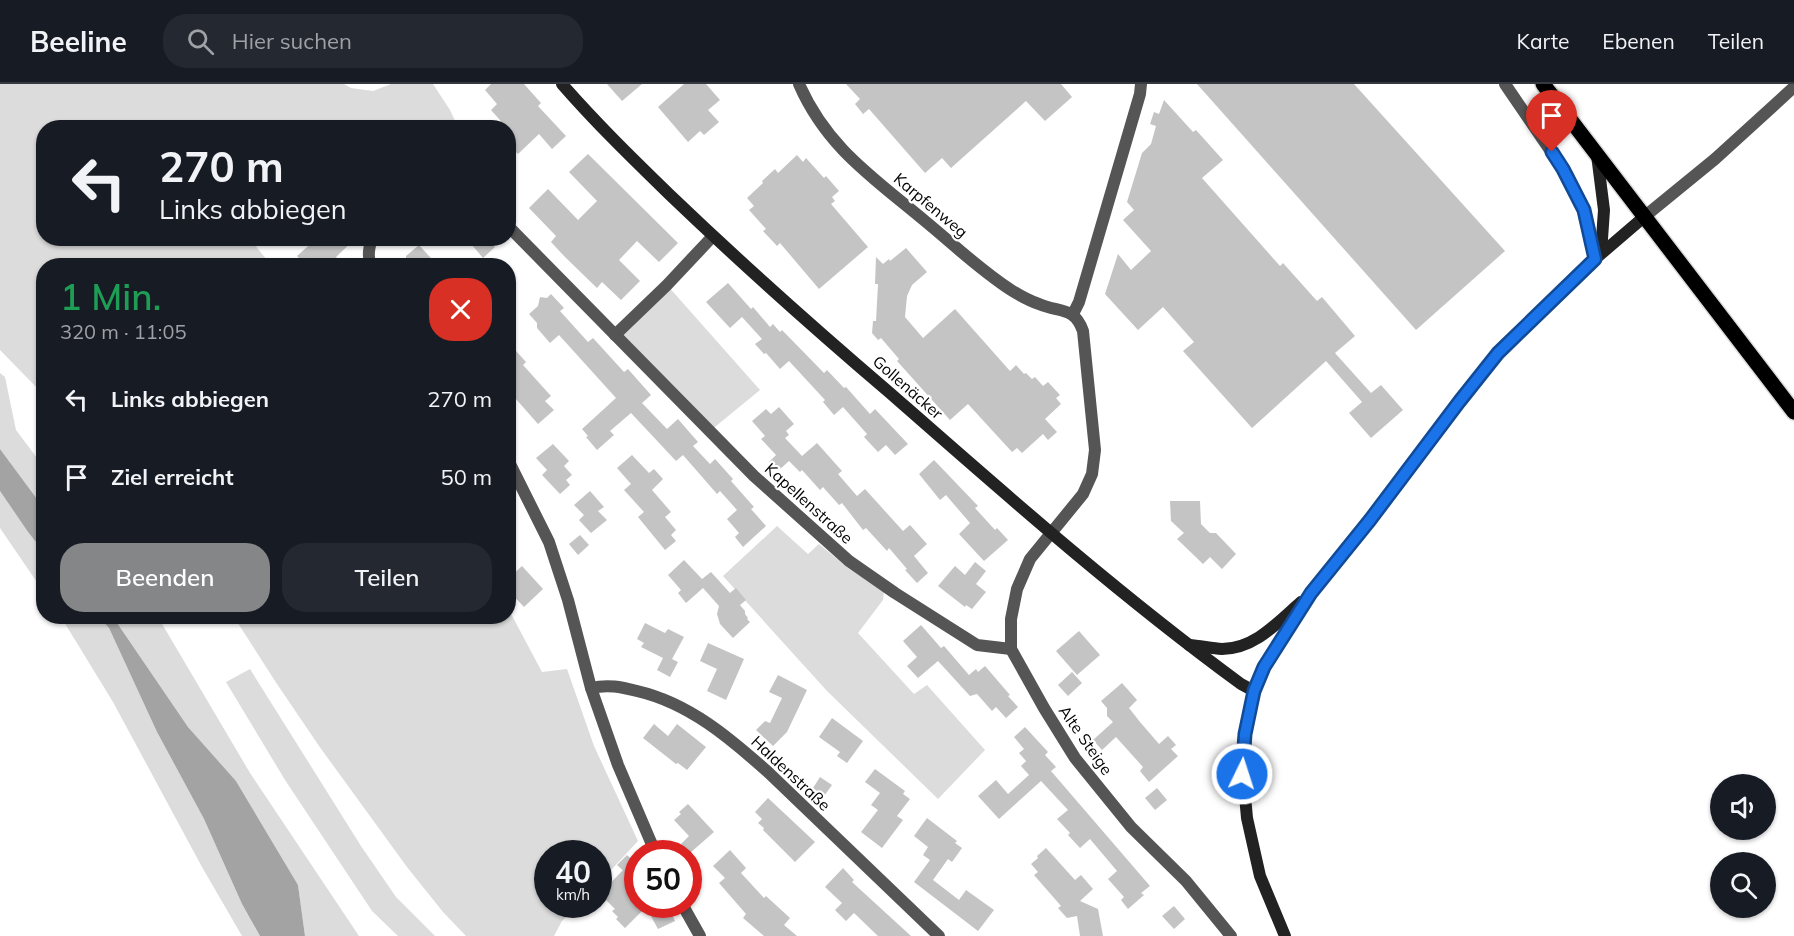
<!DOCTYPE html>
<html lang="de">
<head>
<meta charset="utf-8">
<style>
	:root { --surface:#171b24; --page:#242831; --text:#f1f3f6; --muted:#9ea1a6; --line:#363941; --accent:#858687 }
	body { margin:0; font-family:Mulish,sans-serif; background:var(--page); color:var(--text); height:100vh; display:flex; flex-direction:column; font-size:22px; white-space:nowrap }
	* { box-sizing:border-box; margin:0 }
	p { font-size:20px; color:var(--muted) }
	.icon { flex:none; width:33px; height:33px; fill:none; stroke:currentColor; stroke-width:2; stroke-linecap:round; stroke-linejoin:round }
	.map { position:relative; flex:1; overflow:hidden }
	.panel { position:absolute; left:36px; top:174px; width:480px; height:366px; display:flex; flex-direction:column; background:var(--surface); border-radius:24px; box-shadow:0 2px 4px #0004 }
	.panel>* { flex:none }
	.guide { position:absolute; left:36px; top:36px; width:480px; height:126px; border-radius:24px; box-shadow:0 2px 4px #0004; background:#171b24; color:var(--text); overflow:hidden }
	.buttons { position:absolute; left:1710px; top:690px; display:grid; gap:12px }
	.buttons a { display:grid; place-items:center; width:66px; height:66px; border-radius:50%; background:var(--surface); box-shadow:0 2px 4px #0004; font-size:30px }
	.speed { position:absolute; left:534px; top:756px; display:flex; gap:12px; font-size:30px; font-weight:700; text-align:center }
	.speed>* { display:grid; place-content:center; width:78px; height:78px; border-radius:50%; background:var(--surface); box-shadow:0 2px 4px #0004; line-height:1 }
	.speed small { font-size:15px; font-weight:400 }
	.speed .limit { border:9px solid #d22; background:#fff; color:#111 }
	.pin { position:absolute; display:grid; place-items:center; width:51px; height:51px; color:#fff; margin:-62px -26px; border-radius:50% 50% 50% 0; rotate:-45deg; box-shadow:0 0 6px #0007 }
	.pin .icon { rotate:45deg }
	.me { position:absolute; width:66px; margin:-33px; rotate:4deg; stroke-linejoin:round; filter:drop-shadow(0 0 4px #0008) }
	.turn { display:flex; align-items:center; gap:21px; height:126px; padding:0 24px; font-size:27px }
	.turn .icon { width:78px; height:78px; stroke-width:2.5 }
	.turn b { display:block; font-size:42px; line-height:51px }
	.round { display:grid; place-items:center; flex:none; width:63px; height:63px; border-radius:24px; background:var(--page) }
	.overview { display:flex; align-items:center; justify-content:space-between; height:102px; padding:0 24px }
	h1 { font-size:36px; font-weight:600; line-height:45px; color:#1e9e55 }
	.cta { display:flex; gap:12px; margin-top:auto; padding:12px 24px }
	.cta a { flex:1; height:69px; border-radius:24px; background:var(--accent); color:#fff; font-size:24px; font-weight:600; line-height:69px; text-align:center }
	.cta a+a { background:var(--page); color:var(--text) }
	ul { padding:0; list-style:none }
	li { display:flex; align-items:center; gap:18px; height:78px; padding:0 24px }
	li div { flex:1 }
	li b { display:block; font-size:22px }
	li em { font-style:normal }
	header { display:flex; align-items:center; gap:36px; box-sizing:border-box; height:84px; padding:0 30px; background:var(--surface); border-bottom:2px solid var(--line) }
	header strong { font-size:28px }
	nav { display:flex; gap:33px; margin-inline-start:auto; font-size:21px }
	.search { width:420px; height:54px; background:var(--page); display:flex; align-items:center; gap:15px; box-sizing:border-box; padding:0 21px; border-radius:24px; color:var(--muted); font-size:22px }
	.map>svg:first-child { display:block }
	.green { fill:#dcdcdc }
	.water { fill:#a3a3a3 }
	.building { fill:#c4c4c4 }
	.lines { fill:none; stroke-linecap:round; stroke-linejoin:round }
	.primary-casing { stroke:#dbdbdb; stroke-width:18 }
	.street { stroke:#555; stroke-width:12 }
	.secondary { stroke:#222; stroke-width:12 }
	.primary { stroke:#000; stroke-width:15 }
	.route-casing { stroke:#114b97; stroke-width:15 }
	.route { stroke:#1a73e8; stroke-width:10 }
	.labels { text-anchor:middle; stroke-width:4.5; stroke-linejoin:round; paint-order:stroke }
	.street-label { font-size:16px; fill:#000; stroke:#fff }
</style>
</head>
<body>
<header>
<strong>Beeline</strong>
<div class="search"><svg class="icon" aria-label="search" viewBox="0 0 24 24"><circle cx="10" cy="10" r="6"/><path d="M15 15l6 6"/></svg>Hier suchen</div>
<nav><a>Karte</a><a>Ebenen</a><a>Teilen</a></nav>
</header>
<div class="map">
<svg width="1794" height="852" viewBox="0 0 1794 852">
	<rect width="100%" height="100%" fill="#fff"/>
	<!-- green -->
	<g class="green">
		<polygon points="0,0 344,0 351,4 373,7 391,0 433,0 450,26 458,43 44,44 44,154 250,155 271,181 44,182 43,310 0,266"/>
		<polygon points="667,201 760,306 710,347 615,251"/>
		<polygon points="0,289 5,293 16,346 43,382 43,423 0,365"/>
		<polygon points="0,407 28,448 43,467 43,507 0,444"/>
		<polygon points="777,442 808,470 819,460 848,484 884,508 883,516 858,549 914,610 927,601 985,666 938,715 827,607 723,492"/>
		<polygon points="509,526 542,588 567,585 594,662 638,757 599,799 598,770 548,770 548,820 578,821 562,837 554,852 466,852 443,828 407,783 319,662 275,597 234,533 508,532"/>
		<polygon points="61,533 99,533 109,544 157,648 204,735 242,820 260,852 242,852 202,783 113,618"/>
		<polygon points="113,533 158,533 250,689 359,852 305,852 298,801 236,697 188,643"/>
		<polygon points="250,585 361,762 396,813 435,852 398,852 372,827 285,696 226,598"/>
	</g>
	<!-- water -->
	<g class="water">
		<polygon points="0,365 43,423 43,467 28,448 0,407"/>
		<polygon points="99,533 113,533 188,643 236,697 298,801 305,852 260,852 242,820 204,735 157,648 109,544"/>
	</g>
	<!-- building -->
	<g class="building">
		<polygon points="491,0 524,0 541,19 538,22 566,52 552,65 539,50 518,70 508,60 508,44 507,44 491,26 497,20 485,6"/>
		<polygon points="607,0 642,0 622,17"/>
		<polygon points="684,0 706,0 720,16 708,26 719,38 704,51 700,47 688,58 658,23"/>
		<polygon points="846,0 1061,0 1072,13 1045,37 1026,17 951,84 942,74 925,89 869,25 863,30 855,20 860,15"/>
		<polygon points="1197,0 1354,0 1505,167 1416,246"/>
		<polygon points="1164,16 1193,48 1196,46 1223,76 1202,94 1280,182 1283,179 1317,217 1322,213 1355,252 1335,269 1371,309 1381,301 1403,326 1371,354 1349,329 1362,318 1326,277 1252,344 1183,267 1194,258 1163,223 1138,246 1105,210 1118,170 1131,186 1151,167 1123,136 1134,126 1127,118 1142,69 1151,60 1156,42 1150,40 1154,28 1159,30"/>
		<polygon points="588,70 678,159 659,178 637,157 619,176 640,197 621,216 602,198 597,204 565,173 551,158 556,152 529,124 548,105 578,136 597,117 569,88"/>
		<polygon points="797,71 803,78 806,74 824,94 826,92 839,107 832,113 835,117 831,120 868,163 819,205 780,159 777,162 763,147 766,145 749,126 754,122 747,114 763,99 762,97 775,85 778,89"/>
		<polygon points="317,154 319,154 326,161 333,154 356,154 336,173 344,182 306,182 297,172"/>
		<polygon points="466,154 488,154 495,163 483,174"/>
		<polygon points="419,161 438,182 406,182 406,172"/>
		<polygon points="906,164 927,188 912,201 907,212 905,233 923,254 955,225 1010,287 1016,281 1024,290 1026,289 1032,295 1035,293 1043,302 1048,298 1060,311 1056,314 1061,320 1045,335 1057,348 1048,356 1043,350 1022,369 1017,364 1012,368 968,320 950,336 897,277 899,275 881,254 878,256 872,249 873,237 876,237 878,200 875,200 876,173 883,180 889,175 890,177"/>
		<polygon points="728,199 751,225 753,223 770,243 773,240 780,248 782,246 824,289 827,286 844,304 846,303 870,330 875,325 908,360 895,371 886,361 878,368 864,353 867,350 843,323 834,331 823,318 825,316 789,277 780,285 766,269 764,270 755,260 762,255 742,233 730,244 706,218"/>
		<polygon points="551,210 564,224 560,227 588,258 593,254 624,288 628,285 651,311 642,319 667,345 678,335 698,358 693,362 710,380 715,375 733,395 731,397 754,423 751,425 766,442 743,463 735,453 739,449 727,435 737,426 720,407 717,410 683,371 676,377 631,329 610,347 614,351 597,366 586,353 588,352 582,345 616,314 559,251 550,259 537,244 537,239 529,230 538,222 540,213 547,214"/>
		<polygon points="508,258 526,278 523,281 551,312 545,317 554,326 538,340 508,306"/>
		<polygon points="779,323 794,340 786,347 789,351 785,354 802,372 817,359 842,387 838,390 857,412 865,405 903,447 910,441 927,460 914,472 928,489 917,499 905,486 907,485 889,464 887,467 866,444 863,446 842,419 839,421 823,403 820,406 802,386 800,388 789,377 778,387 769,378 776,371 761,355 765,352 752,337 766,325 771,330"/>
		<polygon points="553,360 569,377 564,382 572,391 566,396 570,401 560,410 542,391 547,386 536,374"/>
		<polygon points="632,371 649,389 654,385 663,395 652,406 671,428 665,433 676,446 671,451 676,457 665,466 638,433 644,428 624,406 631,400 617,384"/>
		<polygon points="934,376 978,422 975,424 995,446 997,444 1008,456 984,477 959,450 970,439 946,411 940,416 919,390"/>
		<polygon points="590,407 604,423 598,427 607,436 591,449 579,436 584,431 574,421"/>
		<polygon points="1170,417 1200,417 1201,440 1210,449 1216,449 1236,470 1222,485 1210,473 1203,480 1177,455 1184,449 1171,437"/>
		<polygon points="580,451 589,461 578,471 569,460"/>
		<polygon points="684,476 702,495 711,488 730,509 736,504 746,516 740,521 745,527 745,530 748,534 747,535 750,538 733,554 720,540 717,530 719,522 703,504 686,519 678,509 681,506 668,491"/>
		<polygon points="975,478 986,487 976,500 986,508 972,525 966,521 965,523 938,502 955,482 965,491"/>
		<polygon points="522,482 543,505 524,523 508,506 508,495"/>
		<polygon points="645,539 665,549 668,545 684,553 672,575 678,578 670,593 657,586 663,574 641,563 644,559 637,555"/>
		<polygon points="921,541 941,564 944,562 969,591 976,585 978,588 985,582 1010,611 1008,612 1018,623 1006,634 996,623 992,627 977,610 970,612 938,577 918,594 907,582 917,573 903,557"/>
		<polygon points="1079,547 1100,571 1077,591 1056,567"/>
		<polygon points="708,559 744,575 726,616 707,607 717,585 700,577"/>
		<polygon points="1072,588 1082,599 1068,612 1058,601"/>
		<polygon points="778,591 807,606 787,648 773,662 756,646 765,637 770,639 782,614 769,608"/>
		<polygon points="1122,599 1137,616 1129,624 1140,638 1159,660 1168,652 1176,661 1171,665 1178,672 1149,698 1140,687 1143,683 1116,653 1102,666 1093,656 1113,638 1107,632 1107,624 1101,617"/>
		<polygon points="832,634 863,657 847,679 837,672 840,668 819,653"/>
		<polygon points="654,640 668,652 677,640 706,663 687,686 678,679 676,680 643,654"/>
		<polygon points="1025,643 1048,668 1045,671 1056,683 1051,687 1150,802 1141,809 1144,811 1128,825 1121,816 1124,813 1108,795 1117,787 1090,755 1080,764 1068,751 1070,749 1057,735 1068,726 1041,697 999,735 978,712 996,696 1008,710 1029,691 1021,682 1026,677 1019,669 1024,665 1014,653"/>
		<polygon points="875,685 905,707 903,710 910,715 897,732 903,736 882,764 861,748 878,726 871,721 880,709 865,698"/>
		<polygon points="820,693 832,701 824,712 813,704"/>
		<polygon points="1157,704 1167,716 1155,726 1145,714"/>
		<polygon points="768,714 815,758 795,778 763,746 764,744 758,739 762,735 755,728"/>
		<polygon points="688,720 714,748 690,769 681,760 689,752 674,736 681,730 679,728"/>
		<polygon points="927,734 957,757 955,759 962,764 952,778 948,775 933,796 959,816 966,806 994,826 978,847 914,798 930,776 923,771 928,763 914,752"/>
		<polygon points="1046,764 1075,796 1081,791 1093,805 1080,817 1098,825 1103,852 1080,852 1077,832 1067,834 1058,824 1061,822 1034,791 1038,788 1031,780 1038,774 1037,772"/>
		<polygon points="730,766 746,784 741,789 764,814 766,812 790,834 784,841 797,852 764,852 743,834 746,830 719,799 725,794 713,782"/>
		<polygon points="627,771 638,781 628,791 617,781"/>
		<polygon points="843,784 854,796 852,798 911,852 878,852 854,829 846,837 835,826 842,819 825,803"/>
		<polygon points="623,786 638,801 638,820 667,820 675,837 658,845 646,823 625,844 616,835 618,833 612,827 615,825 600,810"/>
		<polygon points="1174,822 1185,835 1174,845 1162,832"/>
	</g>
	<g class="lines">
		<defs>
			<polyline id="primary" points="1543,0 1794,328"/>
		</defs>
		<!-- primary casing -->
		<use href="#primary" class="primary-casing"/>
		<!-- street -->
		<g class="street">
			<path d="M799,0c28,64 75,94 126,137 28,23 55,49 86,69 8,5 19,11 28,14 21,9 35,2 44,27l12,119 -3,24 -9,20 -53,65 -13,30 -6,30v30l33,59 31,50 56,69 55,54 45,55"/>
			<polyline points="1505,0 1563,85 1584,126 1595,175"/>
			<polyline points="1644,133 1715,75 1794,3"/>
			<polyline points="508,142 754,392 849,477 895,509 977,561 1011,565"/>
			<path d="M371,182c-4,-9 -2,-19 1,-28"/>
			<polyline points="1073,230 1079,218 1140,10 1141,0"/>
			<polyline points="615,251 667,201 713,152"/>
			<polyline points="508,376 549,458 568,516 591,604 618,681 656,770"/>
			<path d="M591,604c17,-4 30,-1 46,3 52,12 93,47 132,82l170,163"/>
			<polyline points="682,820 700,852"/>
		</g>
		<!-- secondary -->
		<g class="secondary">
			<path d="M562,0c34,39 71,75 108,111 71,68 145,134 220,198 114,100 228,201 351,291l13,7"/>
			<polyline points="1597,71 1604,126 1601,169"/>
			<path d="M1189,561c11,1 22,3 33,4 33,0 56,-27 79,-47"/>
			<polyline points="1285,852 1260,792 1247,734 1243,690 1246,650 1250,627 1254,607 1264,583 1311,509 1370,436 1459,318 1498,269 1595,175 1644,133"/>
		</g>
		<!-- primary -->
		<use href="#primary" class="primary"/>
	</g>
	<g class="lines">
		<defs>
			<polyline id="route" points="1242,690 1245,650 1254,607 1264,583 1311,509 1370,436 1459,318 1498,269 1595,175 1584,126 1563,85 1552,68"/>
		</defs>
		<!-- route casing -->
		<use href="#route" class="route-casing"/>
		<!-- route -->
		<use href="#route" class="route"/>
	</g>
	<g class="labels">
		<!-- street labels -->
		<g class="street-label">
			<text transform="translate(931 121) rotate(40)" y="6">Karpfenweg</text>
			<text transform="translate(908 303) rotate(41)" y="6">Gollenäcker</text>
			<text transform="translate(809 419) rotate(42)" y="6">Kapellenstraße</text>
			<text transform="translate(1086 656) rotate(55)" y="6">Alte Steige</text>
			<text transform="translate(791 689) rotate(43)" y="6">Haldenstraße</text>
		</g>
	</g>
</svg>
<div class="buttons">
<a><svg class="icon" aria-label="sound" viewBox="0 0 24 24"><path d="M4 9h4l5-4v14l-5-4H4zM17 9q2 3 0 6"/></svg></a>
<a><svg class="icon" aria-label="search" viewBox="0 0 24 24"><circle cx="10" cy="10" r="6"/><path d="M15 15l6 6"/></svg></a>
</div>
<div class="speed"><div>40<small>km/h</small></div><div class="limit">50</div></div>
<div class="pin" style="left:1552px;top:68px;background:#d93025"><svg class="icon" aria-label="arrive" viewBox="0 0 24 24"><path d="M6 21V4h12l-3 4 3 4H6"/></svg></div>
<svg class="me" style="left:1242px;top:690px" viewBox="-20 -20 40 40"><circle r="17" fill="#1a73e8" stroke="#fff" stroke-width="3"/><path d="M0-11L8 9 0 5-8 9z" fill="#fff"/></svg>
<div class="guide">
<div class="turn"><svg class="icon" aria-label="left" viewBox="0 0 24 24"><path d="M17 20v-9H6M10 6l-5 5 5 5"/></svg><div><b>270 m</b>Links abbiegen</div></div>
</div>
<section class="panel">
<div class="overview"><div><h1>1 Min.</h1><p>320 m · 11:05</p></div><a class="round" style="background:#d93025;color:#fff"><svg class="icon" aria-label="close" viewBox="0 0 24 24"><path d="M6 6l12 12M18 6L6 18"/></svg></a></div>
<ul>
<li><svg class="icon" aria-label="left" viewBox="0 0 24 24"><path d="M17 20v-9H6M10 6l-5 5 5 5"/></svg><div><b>Links abbiegen</b></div><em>270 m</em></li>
<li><svg class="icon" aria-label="arrive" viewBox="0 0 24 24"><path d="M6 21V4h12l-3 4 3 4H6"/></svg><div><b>Ziel erreicht</b></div><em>50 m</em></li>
</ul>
<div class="cta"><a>Beenden</a><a>Teilen</a></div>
</section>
</div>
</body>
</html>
